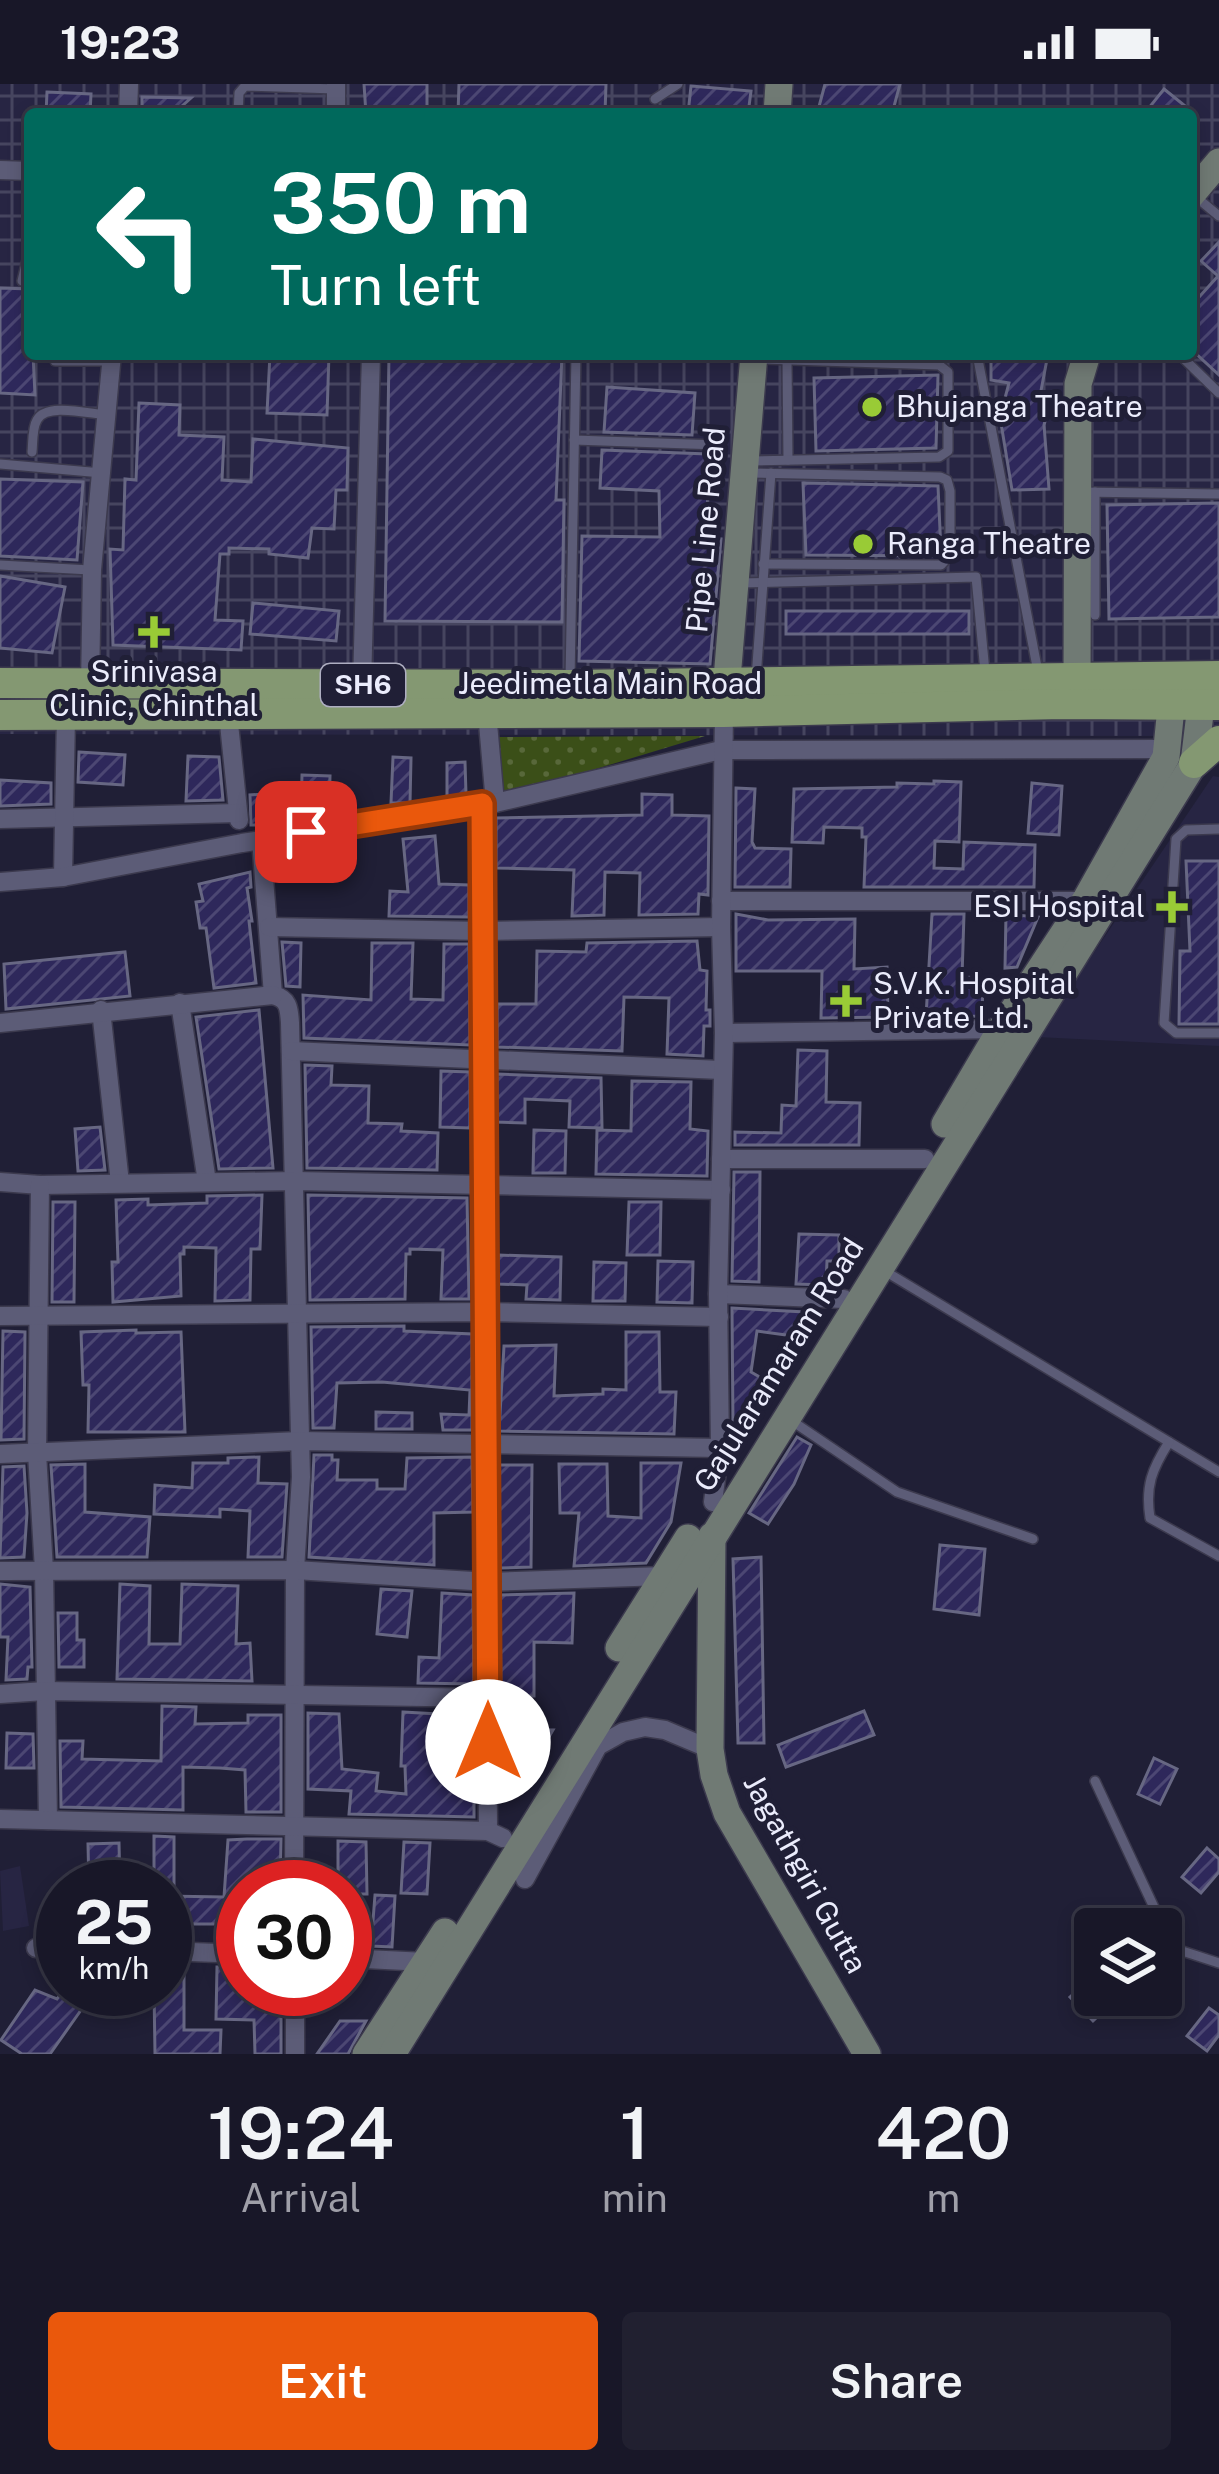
<!DOCTYPE html>
<html lang="en">
<head>
<meta charset="utf-8">
<style>
	:root { --surface:#181728; --page:#212030; --text:#f1f3f6; --muted:#9f9fa8; --line:#363645; --accent:#ea580c }
	body { margin:0; font-family:"Public Sans",sans-serif; background:var(--page); color:var(--text); height:100vh; display:flex; flex-direction:column; font-size:45px; white-space:nowrap }
	* { box-sizing:border-box; margin:0 }
	p { font-size:39px; color:var(--muted) }
	.icon { flex:none; width:66px; height:66px; fill:none; stroke:currentColor; stroke-width:2; stroke-linecap:round; stroke-linejoin:round }
	.map { position:relative; height:1970px; overflow:hidden }
	.side { display:flex; flex-direction:column; background:var(--surface); flex:1 }
	.side>* { flex:none }
	.hud { position:absolute; left:24px; top:24px; width:1173px; height:252px; border-radius:12px; box-shadow:0 6px 18px #0003,0 0 0 3px var(--line); background:#00695c; color:#fff; overflow:hidden }
	.controls { position:absolute; left:1074px; top:1824px; display:grid; gap:24px }
	.controls a { display:grid; place-items:center; width:108px; height:108px; border-radius:12px; background:var(--surface); box-shadow:0 6px 18px #0003,0 0 0 3px var(--line); font-size:60px }
	.speed { position:absolute; left:36px; top:1776px; display:flex; gap:24px; font-size:60px; font-weight:700; text-align:center }
	.speed>* { display:grid; place-content:center; width:156px; height:156px; border-radius:50%; background:var(--surface); box-shadow:0 6px 18px #0003,0 0 0 3px var(--line); line-height:1 }
	.speed small { font-size:30px; font-weight:400 }
	.speed .limit { border:18px solid #d22; background:#fff; color:#111 }
	.pin { position:absolute; display:grid; place-items:center; width:102px; height:102px; color:#fff; margin:-51px; border-radius:24px; box-shadow:0 6px 18px #0006 }
	.me { position:absolute; width:132px; margin:-66px; rotate:0deg; stroke-linejoin:round; filter:drop-shadow(0 0 9px #0008) }
	.turn { display:flex; align-items:center; gap:42px; height:252px; padding:0 48px; font-size:54px }
	.turn .icon { width:156px; height:156px; stroke-width:2.5 }
	.turn b { display:block; font-size:84px; line-height:102px }
	.eta { display:flex; justify-content:space-evenly; align-items:center; height:204px; text-align:center }
	.eta b { font-size:72px; font-weight:600; line-height:84px }
	.button { display:flex; gap:24px; margin-top:auto; padding:24px 48px }
	.button a { flex:1; height:138px; border-radius:12px; background:var(--accent); color:#fff; font-size:48px; font-weight:600; line-height:138px; text-align:center }
	.button a+a { background:var(--page); color:var(--text) }
	.status { display:flex; justify-content:space-between; align-items:center; height:84px; padding:0 60px; background:var(--surface); direction:ltr }
	.status svg { height:33px; fill:currentColor }
	.map>svg:first-child { display:block }
	.built { fill:#272543 }
	.industrial { fill:url(#industrial-grid); fill-rule:evenodd }
	.park { fill:url(#park-dots) }
	.building { fill:url(#building-hatch); stroke:#676783; stroke-width:3 }
	.lines { fill:none; stroke-linecap:round; stroke-linejoin:round }
	.lane-casing { stroke:#3c3a4e; stroke-width:12 }
	.street-casing { stroke:#3c3a4e; stroke-width:21 }
	.secondary-casing { stroke:#3c3a4e; stroke-width:30 }
	.primary-casing { stroke:#3c3a4e; stroke-width:33 }
	.lane { stroke:#5c5c77; stroke-width:9 }
	.street { stroke:#5c5c77; stroke-width:18 }
	.secondary { stroke:#707a74; stroke-width:27 }
	.primary { stroke:#849872; stroke-width:30 }
	.route-casing { stroke:#983908; stroke-width:30 }
	.route { stroke:#ea580c; stroke-width:21 }
	.poi-dot { fill:#99cb36; stroke:#201f36; stroke-width:4.5 }
	.labels { text-anchor:middle; stroke-width:10; stroke-linejoin:round; paint-order:stroke }
	.shield { fill:#201f36; stroke:#aeaec1; stroke-width:3 }
	.shield-label { font-size:27px; font-weight:bold; fill:#ebecfc }
	.poi-label { font-size:30px; fill:#ebecfc; stroke:#201f36; text-anchor:start }
	.street-label { font-size:30px; fill:#ebecfc; stroke:#201f36 }
</style>
</head>
<body>
<div class="status"><b>19:23</b><svg viewBox="0 0 49 12"><path d="M0 12V9h3v3zM5 12V6h3v6zM10 12V3h3v9zM15 12V0h3v12zM26 1h20v11H26zM47 4h2v5h-2z"/></svg></div>
<div class="map">
<svg width="1219" height="1970" viewBox="0 0 1219 1970">
	<defs>
		<pattern id="industrial-grid" width="8" height="8" patternUnits="userSpaceOnUse" patternTransform="scale(3)"><rect width="8" height="8" fill="#272543"/><path d="M0 4h8M4 0v8" fill="none" stroke="#46455f"/></pattern>
		<pattern id="park-dots" width="8" height="8" patternUnits="userSpaceOnUse" patternTransform="scale(3)"><rect width="8" height="8" fill="#3b4f18"/><path d="M2 2h.1M6 6h.1" fill="none" stroke="#58683a" stroke-width="1.8" stroke-linecap="round"/></pattern>
		<pattern id="building-hatch" width="6" height="6" patternUnits="userSpaceOnUse" patternTransform="scale(3)"><rect width="6" height="6" fill="#2e285b"/><path d="M-1 1l2-2M0 6l6-6M5 7l2-2" fill="none" stroke="#4c4773"/></pattern>
	</defs>
	<rect width="100%" height="100%" fill="#201f36"/>
	<!-- built -->
	<g class="built">
		<polygon points="1213,692 1219,693 1219,962 1037,953"/>
		<polygon points="20,1782 29,1842 3,1847 0,1787"/>
	</g>
	<!-- industrial -->
	<path class="industrial" d="M0,0h1219v652l-1219,-2zM30,30h1161v240h-1161z"/>
	<!-- park -->
	<polygon class="park" points="705,652 500,714 494,653"/>
	<!-- building -->
	<g class="building">
		<polygon points="364,0 427,0 427,30 366,30"/>
		<polygon points="459,0 606,0 605,30 458,30"/>
		<polygon points="825,0 900,0 892,30 817,30"/>
		<polygon points="691,2 751,7 748,30 688,30"/>
		<polygon points="1164,5 1195,30 1144,30"/>
		<polygon points="47,8 91,10 90,30 46,30"/>
		<polygon points="142,13 191,14 173,30 142,30"/>
		<polygon points="1219,158 1219,291 1191,265 1191,222 1218,192 1201,177"/>
		<polygon points="0,204 30,205 30,270 33,270 35,311 0,309"/>
		<polygon points="270,270 329,270 327,331 267,329"/>
		<polygon points="389,270 562,270 556,416 564,416 562,538 385,537"/>
		<polygon points="991,270 1048,270 1040,312 1051,315 1044,341 1049,405 1012,406 1000,333 1009,299 991,296"/>
		<polygon points="938,291 936,364 816,367 814,294"/>
		<polygon points="607,303 695,309 692,351 604,348"/>
		<polygon points="139,319 180,321 179,351 224,353 222,396 251,398 253,355 348,364 347,406 336,406 334,445 312,444 308,474 269,470 269,465 229,464 229,470 220,470 215,536 243,537 241,566 113,561 110,465 123,466 125,395 136,396"/>
		<polygon points="602,366 707,370 708,454 721,455 710,580 579,577 582,452 660,453 659,407 600,404"/>
		<polygon points="0,395 83,398 77,476 0,472"/>
		<polygon points="803,399 938,402 941,468 937,472 806,471"/>
		<polygon points="1219,419 1219,533 1109,535 1107,421"/>
		<polygon points="0,492 65,503 52,569 0,564"/>
		<polygon points="253,519 339,527 336,557 250,550"/>
		<rect x="786" y="527" width="183" height="23"/>
		<polygon points="79,668 125,671 123,701 78,698"/>
		<polygon points="188,672 219,673 223,716 186,717"/>
		<polygon points="393,673 411,674 410,719 391,719"/>
		<polygon points="465,678 466,710 447,713 447,679"/>
		<polygon points="302,691 330,692 329,729 301,728"/>
		<polygon points="0,696 51,699 51,720 0,722"/>
		<polygon points="934,697 961,698 959,758 935,757 934,784 963,785 964,758 1035,761 1034,803 864,803 866,753 862,753 862,744 824,743 823,759 792,758 794,705 897,703 897,699 934,700"/>
		<polygon points="1032,699 1062,702 1059,751 1028,749"/>
		<polygon points="736,704 755,705 752,758 755,764 791,765 790,803 735,803"/>
		<polygon points="263,710 264,741 251,741 250,711"/>
		<polygon points="642,710 672,711 672,731 709,732 708,811 699,810 698,830 639,831 640,789 605,788 604,831 572,832 574,786 496,784 496,734 642,731"/>
		<polygon points="435,752 439,800 469,801 469,833 389,832 390,807 408,808 403,755"/>
		<polygon points="1186,777 1219,777 1219,940 1179,940 1180,867 1190,867"/>
		<polygon points="250,788 251,803 247,804 252,837 249,837 256,899 214,904 206,844 200,844 196,818 203,817 199,800"/>
		<polygon points="736,830 768,836 855,835 854,885 887,883 888,933 821,934 822,887 736,887"/>
		<polygon points="932,830 964,830 962,893 983,894 982,932 926,933"/>
		<polygon points="1006,830 1038,833 1017,883 1005,884"/>
		<polygon points="697,857 700,886 707,887 706,926 710,926 710,942 704,942 703,972 667,970 669,914 624,913 622,967 497,963 497,920 536,920 537,867 586,868 587,859"/>
		<polygon points="282,858 301,859 300,903 286,902"/>
		<polygon points="372,859 413,859 411,915 443,916 444,860 469,860 470,961 304,954 303,911 371,916"/>
		<polygon points="125,868 130,912 6,925 4,880"/>
		<polygon points="259,926 273,1084 219,1085 196,933"/>
		<polygon points="798,966 827,967 826,1018 860,1019 859,1061 735,1061 735,1048 781,1049 782,1021 796,1022"/>
		<polygon points="305,981 332,982 331,1001 369,1002 368,1039 402,1040 401,1047 438,1049 437,1086 307,1084"/>
		<polygon points="441,987 470,988 470,1044 440,1043"/>
		<polygon points="497,990 601,994 602,1044 569,1043 570,1017 525,1015 525,1039 497,1038"/>
		<polygon points="632,997 691,998 690,1045 708,1047 707,1092 596,1090 597,1046 631,1047"/>
		<polygon points="100,1043 105,1086 78,1087 75,1045"/>
		<polygon points="534,1046 566,1047 565,1089 533,1089"/>
		<polygon points="734,1088 760,1088 759,1198 732,1197"/>
		<polygon points="262,1111 260,1165 251,1165 250,1216 215,1217 216,1164 184,1163 184,1170 180,1170 181,1212 113,1218 112,1178 118,1178 116,1116 148,1115 148,1121 207,1119 207,1112"/>
		<polygon points="308,1111 467,1114 469,1215 441,1215 443,1166 410,1165 410,1170 406,1170 405,1215 310,1216"/>
		<polygon points="53,1118 75,1118 74,1218 52,1218"/>
		<polygon points="629,1118 661,1118 660,1171 627,1171"/>
		<polygon points="799,1150 839,1151 839,1177 827,1177 826,1201 796,1200"/>
		<polygon points="498,1171 561,1173 560,1216 526,1215 527,1201 498,1200"/>
		<polygon points="658,1177 693,1178 692,1219 657,1218"/>
		<polygon points="594,1178 626,1179 625,1217 593,1217"/>
		<polygon points="732,1224 805,1228 801,1253 757,1247 751,1288 763,1295 733,1342"/>
		<polygon points="404,1242 404,1247 472,1250 472,1346 443,1346 441,1330 469,1331 470,1306 382,1298 337,1299 334,1344 313,1344 311,1243"/>
		<polygon points="136,1246 136,1249 181,1248 185,1348 88,1348 89,1301 83,1301 81,1248"/>
		<polygon points="3,1247 25,1248 24,1355 1,1356"/>
		<polygon points="626,1248 659,1248 660,1308 676,1308 674,1350 499,1347 504,1262 556,1261 554,1312 603,1310 603,1305 626,1306"/>
		<polygon points="376,1328 412,1329 412,1345 376,1345"/>
		<polygon points="797,1353 811,1361 794,1400 768,1440 749,1429"/>
		<polygon points="314,1371 332,1371 332,1376 338,1376 337,1396 377,1396 377,1405 405,1405 407,1374 472,1373 473,1428 434,1429 434,1481 309,1473"/>
		<polygon points="259,1373 258,1399 287,1400 282,1473 248,1473 250,1427 220,1425 220,1433 154,1430 155,1401 192,1404 193,1379 228,1379 228,1374"/>
		<polygon points="641,1379 681,1379 671,1438 646,1479 574,1482 579,1429 560,1429 559,1380 607,1380 608,1432 641,1434"/>
		<polygon points="85,1380 85,1428 150,1433 147,1473 57,1473 51,1381"/>
		<polygon points="499,1381 532,1381 531,1483 500,1484"/>
		<polygon points="24,1382 27,1429 24,1473 0,1474 3,1383"/>
		<polygon points="940,1461 985,1465 979,1531 934,1525"/>
		<polygon points="761,1473 764,1659 738,1659 733,1475"/>
		<polygon points="0,1500 30,1503 32,1583 28,1583 27,1595 6,1596 8,1553 0,1553"/>
		<polygon points="120,1500 150,1502 149,1560 180,1560 182,1500 238,1502 236,1560 250,1559 252,1597 117,1595"/>
		<polygon points="381,1505 412,1507 407,1553 377,1550"/>
		<polygon points="442,1509 473,1511 474,1600 418,1599 419,1573 439,1574"/>
		<polygon points="574,1509 572,1559 534,1558 534,1612 501,1612 500,1511"/>
		<polygon points="58,1529 77,1529 77,1556 84,1556 84,1583 59,1583"/>
		<polygon points="162,1622 196,1623 195,1640 248,1639 248,1631 281,1631 281,1728 246,1728 245,1686 220,1684 183,1683 183,1726 61,1723 60,1657 83,1657 82,1675 161,1677"/>
		<polygon points="864,1627 874,1651 786,1683 778,1661"/>
		<polygon points="403,1628 438,1630 436,1660 474,1658 474,1733 349,1730 351,1707 308,1705 308,1629 339,1630 342,1685 378,1689 376,1707 406,1710 405,1682 401,1682"/>
		<polygon points="501,1645 553,1646 520,1703 501,1691"/>
		<polygon points="7,1649 33,1650 34,1684 6,1684"/>
		<polygon points="1154,1674 1177,1685 1160,1720 1138,1710"/>
		<polygon points="154,1752 174,1753 174,1803 154,1803"/>
		<polygon points="247,1755 281,1755 280,1803 243,1803 243,1856 222,1856 223,1840 165,1840 165,1812 224,1813 228,1756"/>
		<polygon points="338,1757 366,1758 367,1810 345,1810 345,1803 338,1803"/>
		<polygon points="404,1758 430,1759 427,1810 401,1809"/>
		<polygon points="119,1759 120,1803 89,1803 88,1760"/>
		<polygon points="1207,1764 1219,1775 1219,1788 1201,1809 1182,1793"/>
		<polygon points="375,1811 395,1812 392,1863 371,1862"/>
		<polygon points="217,1883 243,1883 243,1905 281,1905 281,1970 255,1970 254,1936 216,1935"/>
		<polygon points="1095,1890 1095,1911 1120,1911 1093,1937 1070,1913"/>
		<polygon points="165,1891 184,1891 184,1946 221,1946 220,1970 155,1970 154,1905 165,1905"/>
		<polygon points="65,1905 86,1919 50,1970 22,1970 1,1956 35,1906 57,1915"/>
		<polygon points="1209,1924 1219,1931 1219,1951 1207,1967 1187,1952"/>
		<polygon points="340,1937 366,1937 348,1970 317,1970"/>
	</g>
	<g class="lines">
		<defs>
			<g id="lane">
				<polyline points="655,15 678,0"/>
				<polyline points="238,30 239,9 245,2 335,5"/>
				<polyline points="1196,113 1219,132"/>
				<polyline points="22,197 30,163"/>
				<polyline points="977,270 1038,588"/>
				<polyline points="1179,270 1219,309"/>
				<polyline points="787,276 788,376"/>
				<polyline points="55,277 109,277"/>
				<polyline points="574,356 718,361"/>
				<path d="M32,368c1,-9 0,-24 5,-32 9,-18 53,-6 71,-5"/>
				<polyline points="751,377 939,373 948,367 948,288 939,281 759,275"/>
				<polyline points="0,380 102,389"/>
				<polyline points="750,389 940,393 947,396 950,407 950,471 941,481 763,480"/>
				<polyline points="1080,408 1219,410"/>
				<polyline points="0,481 90,486"/>
				<polyline points="740,499 976,493 985,588"/>
				<polyline points="1095,531 1095,408"/>
				<polyline points="756,594 771,389"/>
				<polyline points="570,596 576,270"/>
				<polyline points="1219,745 1186,746 1176,755 1164,939 1176,949 1219,949"/>
				<polyline points="883,1186 1219,1388"/>
				<polyline points="792,1337 897,1408 1033,1455"/>
				<path d="M1169,1358c-17,27 -24,44 -19,76l69,38"/>
				<polyline points="1095,1697 1173,1864 1219,1879"/>
			</g>
			<g id="street">
				<polyline points="128,30 129,0"/>
				<polyline points="336,30 336,0"/>
				<polyline points="0,86 30,87"/>
				<polyline points="362,601 371,270"/>
				<polyline points="90,602 92,486 112,270"/>
				<polyline points="487,628 495,719"/>
				<polyline points="228,630 239,736"/>
				<polyline points="482,720 488,1747"/>
				<polyline points="0,735 238,729"/>
				<path d="M261,755l12,156c16,4 16,14 17,28l11,454 -6,93 -1,317"/>
				<polyline points="63,793 66,631"/>
				<polyline points="0,798 63,793 242,759 495,719 721,666 1169,665"/>
				<polyline points="721,817 1085,817"/>
				<polyline points="269,843 484,847 721,843"/>
				<polyline points="180,919 207,1098"/>
				<polyline points="101,926 120,1099"/>
				<polyline points="0,939 273,911"/>
				<polyline points="724,949 1001,945"/>
				<polyline points="291,967 721,986"/>
				<polyline points="721,1075 925,1075"/>
				<polyline points="0,1098 40,1101 296,1097 721,1106"/>
				<polyline points="40,1101 37,1369 44,1486 48,1736"/>
				<polyline points="718,1210 844,1215"/>
				<polyline points="0,1232 483,1228 719,1233"/>
				<polyline points="0,1370 300,1357 720,1364"/>
				<polyline points="713,1418 720,1364 718,1210 724,949 721,843 724,628"/>
				<polyline points="0,1487 295,1486 489,1498 664,1492"/>
				<polyline points="0,1610 45,1607 488,1614"/>
				<polyline points="0,1735 488,1747 503,1754"/>
				<polyline points="525,1795 598,1662 623,1648 645,1643 665,1646 710,1665"/>
				<polyline points="36,1864 63,1865"/>
				<polyline points="165,1867 243,1870"/>
				<polyline points="345,1874 426,1878"/>
				<polyline points="295,1970 295,1905"/>
			</g>
			<g id="secondary">
				<polyline points="777,30 779,0"/>
				<polyline points="1191,111 1219,78"/>
				<polyline points="1077,592 1078,300 1087,270"/>
				<polyline points="725,619 754,270"/>
				<polyline points="945,1040 1001,945 1085,817 1166,673 1173,604"/>
				<polyline points="712,1452 710,1665 714,1691 727,1729 867,1970"/>
				<polyline points="619,1564 688,1454"/>
				<polyline points="366,1970 445,1848"/>
				<polyline points="392,1970 1194,679 1203,605"/>
			</g>
			<g id="primary">
				<polyline points="0,599 570,601 1219,592"/>
				<polyline points="0,631 724,628 1063,620 1219,621"/>
				<polyline points="1194,679 1219,657"/>
			</g>
		</defs>
		<!-- lane casing -->
		<use href="#lane" class="lane-casing"/>
		<!-- street casing -->
		<use href="#street" class="street-casing"/>
		<!-- secondary casing -->
		<use href="#secondary" class="secondary-casing"/>
		<!-- primary casing -->
		<use href="#primary" class="primary-casing"/>
		<!-- lane -->
		<use href="#lane" class="lane"/>
		<!-- street -->
		<use href="#street" class="street"/>
		<!-- secondary -->
		<use href="#secondary" class="secondary"/>
		<!-- primary -->
		<use href="#primary" class="primary"/>
	</g>
	<g class="lines">
		<defs>
			<polyline id="route" points="306,748 482,720 488,1658"/>
		</defs>
		<!-- route casing -->
		<use href="#route" class="route-casing"/>
		<!-- route -->
		<use href="#route" class="route"/>
	</g>
	<!-- markers -->
	<g class="poi-dot">
		<circle cx="872" cy="323" r="12"/>
		<circle cx="863" cy="460" r="12"/>
		<path d="M148 530h12v12h12v12h-12v12h-12v-12h-12v-12h12z"/>
		<path d="M1166 805h12v12h12v12h-12v12h-12v-12h-12v-12h12z"/>
		<path d="M840 899h12v12h12v12h-12v12h-12v-12h-12v-12h12z"/>
	</g>
	<g class="labels">
		<!-- shield labels -->
		<rect class="shield" x="321" y="580" width="84" height="42" rx="9"/>
		<g class="shield-label">
			<text x="363" y="610">SH6</text>
		</g>
		<!-- poi labels -->
		<g class="poi-label">
			<text x="896" y="333">Bhujanga Theatre</text>
			<text x="887" y="470">Ranga Theatre</text>
			<text x="154" y="598" text-anchor="middle">Srinivasa<tspan x="154" dy="34">Clinic, Chinthal</tspan></text>
			<text x="1145" y="833" text-anchor="end">ESI Hospital</text>
			<text x="873" y="910">S.V.K. Hospital<tspan x="873" dy="34">Private Ltd.</tspan></text>
		</g>
		<!-- street labels -->
		<g class="street-label">
			<text transform="translate(706 446) rotate(-85)" y="10">Pipe Line Road</text>
			<text x="610" y="610">Jeedimetla Main Road</text>
			<text transform="translate(779 1281) rotate(-58)" y="10">Gajularamaram Road</text>
			<text transform="translate(805 1790) rotate(61)" y="10">Jagathgiri Gutta</text>
		</g>
	</g>
</svg>
<div class="controls">
<a><svg class="icon" aria-label="layers" viewBox="0 0 24 24"><path d="M12 4l9 5-9 5-9-5zM3 14l9 5 9-5"/></svg></a>
</div>
<div class="speed"><div>25<small>km/h</small></div><div class="limit">30</div></div>
<div class="pin" style="left:306px;top:748px;background:#d93025"><svg class="icon" aria-label="arrive" viewBox="0 0 24 24"><path d="M6 21V4h12l-3 4 3 4H6"/></svg></div>
<svg class="me" style="left:488px;top:1658px" viewBox="-20 -20 40 40"><circle r="19" fill="#fff"/><path d="M0-13L10 11 0 6-10 11z" fill="#ea580c"/></svg>
<div class="hud">
<div class="turn"><svg class="icon" aria-label="left" viewBox="0 0 24 24"><path d="M17 20v-9H6M10 6l-5 5 5 5"/></svg><div><b>350 m</b>Turn left</div></div>
</div>
</div>
<section class="side">
<div class="eta">
<div><b>19:24</b><p>Arrival</p></div>
<div><b>1</b><p>min</p></div>
<div><b>420</b><p>m</p></div>
</div>
<div class="button"><a>Exit</a><a>Share</a></div>
</section>
</body>
</html>
